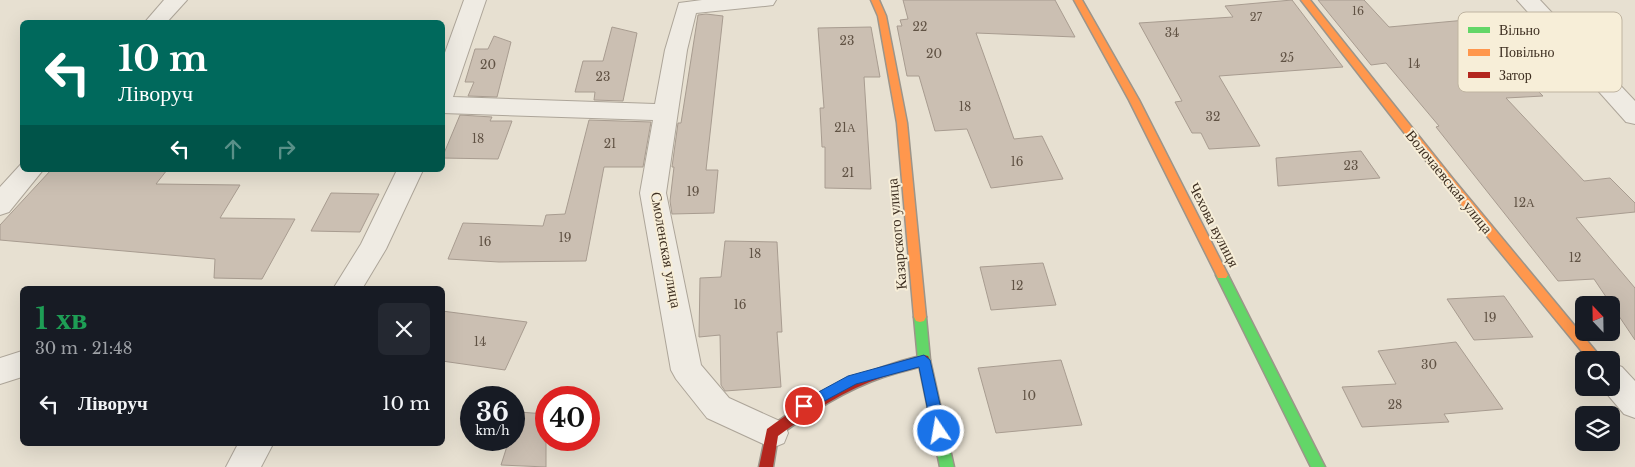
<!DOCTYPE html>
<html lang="uk">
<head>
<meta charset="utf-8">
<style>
	:root { --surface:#171b24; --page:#242831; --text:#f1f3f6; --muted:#9ea1a6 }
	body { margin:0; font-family:"Libre Baskerville",serif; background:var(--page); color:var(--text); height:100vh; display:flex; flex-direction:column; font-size:19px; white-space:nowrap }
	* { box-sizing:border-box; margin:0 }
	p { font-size:16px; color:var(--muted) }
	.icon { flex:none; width:28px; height:28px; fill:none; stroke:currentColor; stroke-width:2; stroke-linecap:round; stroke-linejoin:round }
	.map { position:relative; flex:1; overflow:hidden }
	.sheet { position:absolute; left:20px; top:286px; width:425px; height:160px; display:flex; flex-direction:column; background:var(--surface); border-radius:8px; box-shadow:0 5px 20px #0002 }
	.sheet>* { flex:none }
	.guide { position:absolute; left:20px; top:20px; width:425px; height:152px; border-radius:8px; box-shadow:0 5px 20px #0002; background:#00695c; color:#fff; overflow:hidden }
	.needle { width:32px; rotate:338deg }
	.fabs { position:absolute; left:1575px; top:296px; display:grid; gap:10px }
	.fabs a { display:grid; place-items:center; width:45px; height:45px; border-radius:8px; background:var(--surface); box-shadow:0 5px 20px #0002; font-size:25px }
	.speed { position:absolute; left:460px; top:386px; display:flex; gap:10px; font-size:25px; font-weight:700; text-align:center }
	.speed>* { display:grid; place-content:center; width:65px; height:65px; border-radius:50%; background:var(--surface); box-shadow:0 5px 20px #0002; line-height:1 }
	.speed small { font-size:12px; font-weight:400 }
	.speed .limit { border:8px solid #d22; background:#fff; color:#111 }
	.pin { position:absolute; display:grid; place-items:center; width:42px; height:42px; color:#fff; margin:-21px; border:2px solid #fff; border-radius:50%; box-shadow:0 1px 5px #0007 }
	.me { position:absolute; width:55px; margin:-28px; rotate:348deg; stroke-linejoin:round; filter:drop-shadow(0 0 4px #0008) }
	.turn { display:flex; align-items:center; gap:18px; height:105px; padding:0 15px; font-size:22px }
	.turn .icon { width:65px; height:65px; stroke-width:2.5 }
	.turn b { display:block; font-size:35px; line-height:42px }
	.lanes { display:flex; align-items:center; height:48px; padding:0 15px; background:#0003; justify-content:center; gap:25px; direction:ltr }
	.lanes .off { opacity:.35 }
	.round { display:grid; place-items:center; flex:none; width:52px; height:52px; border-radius:8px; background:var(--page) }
	.headline { display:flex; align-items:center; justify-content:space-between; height:85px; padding:0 15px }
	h1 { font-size:30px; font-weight:600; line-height:38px; color:#1e9e55 }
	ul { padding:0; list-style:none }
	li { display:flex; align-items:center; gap:15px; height:65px; padding:0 15px }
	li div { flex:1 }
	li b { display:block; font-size:19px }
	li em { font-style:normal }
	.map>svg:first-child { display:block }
	.building { fill:#cbbfb2; stroke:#a89c90 }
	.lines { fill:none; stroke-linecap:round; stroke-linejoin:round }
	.street-casing { stroke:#ada599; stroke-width:2 }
	.fast-casing { stroke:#9c958a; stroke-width:3 }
	.slow-casing { stroke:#9c958a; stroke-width:3 }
	.jam-casing { stroke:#9c958a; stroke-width:3 }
	.street { fill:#efebe3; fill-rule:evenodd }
	.fast { fill:#63d668; fill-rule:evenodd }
	.slow { fill:#ff974d; fill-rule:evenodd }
	.jam { fill:#b3261e; fill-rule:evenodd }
	.route { fill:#1a73e8; stroke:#114b97 }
	.labels { text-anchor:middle; stroke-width:4; stroke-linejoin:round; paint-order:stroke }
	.far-number-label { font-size:11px; fill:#605244 }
	.number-label { font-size:12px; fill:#605244 }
	.street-label { font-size:15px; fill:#3d2e20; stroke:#f7eed8 }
	.key { fill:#f7eed8; stroke:#bfb4a1; stroke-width:1 }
	.key-label { font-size:14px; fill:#3d2e20 }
</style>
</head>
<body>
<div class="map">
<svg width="1635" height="467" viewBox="0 0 1635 467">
	<rect width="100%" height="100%" fill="#e7e0d1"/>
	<!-- building -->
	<g class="building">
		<polygon points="903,0 1055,0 1075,37 976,33 1014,139 1042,136 1063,179 991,188 967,129 935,131 919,76 907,76 897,26 902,26 900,20 908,19"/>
		<polygon points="1292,0 1343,67 1219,76 1260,146 1209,149 1201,133 1192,133 1175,102 1182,101 1139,23 1233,17 1225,6"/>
		<polygon points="1318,0 1364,0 1389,27 1466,20 1543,96 1506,98 1584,181 1610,178 1635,203 1635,212 1576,218 1635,288 1635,340 1594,279 1558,281 1436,127 1439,126 1386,63 1371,65"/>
		<polygon points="706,14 723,16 706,170 718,170 714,213 672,214 670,201 674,167 672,167 678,123 681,123 698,15"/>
		<polygon points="612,27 637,33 623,101 594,100 595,92 575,92 583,61 603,61"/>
		<polygon points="871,27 880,77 864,77 871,189 825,188 825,147 822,147 820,108 824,108 818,28"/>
		<polygon points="494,36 511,42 497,97 468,96 474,82 465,82 475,49 488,49"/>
		<polygon points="460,115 492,117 490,121 512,121 498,159 442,158"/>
		<polygon points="589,120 651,122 643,167 604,167 586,261 499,262 448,259 463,223 543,226 546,215 565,214"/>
		<polygon points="1361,151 1380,178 1278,186 1276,158"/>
		<polygon points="51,170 167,170 156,184 240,185 220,218 295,219 262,279 214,278 215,259 0,240 0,225"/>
		<polygon points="331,193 379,194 360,232 311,231"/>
		<polygon points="725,241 777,242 782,332 777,332 781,387 725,391 721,385 720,335 699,337 700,278 721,277"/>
		<polygon points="1043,263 1056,305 991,310 980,267"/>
		<polygon points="1504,296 1533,337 1474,340 1447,299"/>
		<polygon points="442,311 527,322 505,370 442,361"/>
		<polygon points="1456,342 1503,409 1444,414 1449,422 1362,427 1342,387 1396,384 1378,351"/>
		<polygon points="1061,360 1082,425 996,433 978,368"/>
		<polygon points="519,412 546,414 546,467 501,465 509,440 514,440 514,427"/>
	</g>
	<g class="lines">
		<defs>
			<g id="street">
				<polygon points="164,0 187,0 167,22 145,22"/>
				<polygon points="464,0 486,0 453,97 655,104 665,50 679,3 702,0 776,0 773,5 765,6 696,13 687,50 666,193 701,365 729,398 784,423 788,433 784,443 772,448 707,418 676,379 671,370 640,193 653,120 442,113 442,61"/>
				<polygon points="1517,0 1540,0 1635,101 1635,124 1626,122"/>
				<polygon points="22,163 22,170 43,170 9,212 0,215 0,187"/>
				<polygon points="397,170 423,170 386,249 362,289 333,289 361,244"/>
				<polygon points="22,351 22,377 0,384 0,358"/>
				<polygon points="1611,363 1622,367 1635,381 1635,418 1624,414 1602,388 1611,388"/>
				<polygon points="238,444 273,444 261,467 226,467"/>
			</g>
			<g id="fast">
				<polygon points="1222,270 1226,272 1228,275 1325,467 1311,467 1216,275 1218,272"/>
				<polygon points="920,312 924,313 926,317 930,360 954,467 940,467 918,360 914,317 916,313"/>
			</g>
			<g id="slow">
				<polygon points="871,0 879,0 886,16 907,123 926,317 924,321 920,322 916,321 914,317 897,123 878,16"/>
				<polygon points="1074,0 1082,0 1139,100 1228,275 1226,278 1218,278 1129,100"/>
				<polygon points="1301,0 1310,0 1453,179 1603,360 1589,360 1445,185"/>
			</g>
			<path id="jam" d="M924,355l4,1 2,4 -2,4c-14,5 -30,8 -45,13 -38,13 -72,35 -105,59l-5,31h-14l8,-38c50,-37 97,-59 157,-74z"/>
		</defs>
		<!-- street casing -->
		<use href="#street" class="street-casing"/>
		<!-- fast casing -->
		<use href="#fast" class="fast-casing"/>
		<!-- slow casing -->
		<use href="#slow" class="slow-casing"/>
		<!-- jam casing -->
		<use href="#jam" class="jam-casing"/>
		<!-- street -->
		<use href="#street" class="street"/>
		<!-- fast -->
		<use href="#fast" class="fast"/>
		<!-- slow -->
		<use href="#slow" class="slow"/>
		<!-- jam -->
		<use href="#jam" class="jam"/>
	</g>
	<!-- route -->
	<polygon class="route" points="924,355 930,360 946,431 944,436 939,437 934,436 932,431 919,367 856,384 804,412 800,411 798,406 800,402 848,376"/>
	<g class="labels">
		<!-- far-number labels -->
		<g class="far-number-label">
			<text x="1358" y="15">16</text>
			<text x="1256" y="21">27</text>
		</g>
		<!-- number labels -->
		<g class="number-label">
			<text x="920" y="31">22</text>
			<text x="1172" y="37">34</text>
			<text x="847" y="45">23</text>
			<text x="934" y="58">20</text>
			<text x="1287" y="62">25</text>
			<text x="1414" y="68">14</text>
			<text x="488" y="69">20</text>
			<text x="603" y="81">23</text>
			<text x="965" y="111">18</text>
			<text x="1213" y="121">32</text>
			<text x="845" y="132">21А</text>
			<text x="478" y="143">18</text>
			<text x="610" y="148">21</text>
			<text x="1017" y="166">16</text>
			<text x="1351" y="170">23</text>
			<text x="848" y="177">21</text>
			<text x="693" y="196">19</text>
			<text x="1524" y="207">12А</text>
			<text x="565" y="242">19</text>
			<text x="485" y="246">16</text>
			<text x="755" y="258">18</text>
			<text x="1575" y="262">12</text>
			<text x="1017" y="290">12</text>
			<text x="740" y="309">16</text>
			<text x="1490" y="322">19</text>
			<text x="480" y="346">14</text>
			<text x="1429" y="369">30</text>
			<text x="1029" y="400">10</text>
			<text x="1395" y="409">28</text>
		</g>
		<!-- street labels -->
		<g class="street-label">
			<text transform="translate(1449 182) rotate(51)" y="5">Волочаевская улица</text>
			<text transform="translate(1214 225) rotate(63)" y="5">Чехова вулиця</text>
			<text transform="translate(897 234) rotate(-95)" y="5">Казарского улица</text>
			<text transform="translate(666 250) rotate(80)" y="5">Смоленская улица</text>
		</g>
	</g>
	<!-- legend -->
	<rect x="1458" y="12" width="164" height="80" rx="8" class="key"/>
	<rect x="1468" y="27" width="22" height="6" fill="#63d668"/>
	<rect x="1468" y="49" width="22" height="7" fill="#ff974d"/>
	<rect x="1468" y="72" width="22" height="6" fill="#b3261e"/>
	<g class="key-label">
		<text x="1499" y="35">Вільно</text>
		<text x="1499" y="57">Повільно</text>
		<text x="1499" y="80">Затор</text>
	</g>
</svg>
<div class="fabs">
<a><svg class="needle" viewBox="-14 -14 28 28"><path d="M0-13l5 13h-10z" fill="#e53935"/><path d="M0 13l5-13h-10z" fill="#9ea1a6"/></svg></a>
<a><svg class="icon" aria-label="search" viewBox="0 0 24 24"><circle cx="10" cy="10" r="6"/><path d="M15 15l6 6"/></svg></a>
<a><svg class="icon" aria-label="layers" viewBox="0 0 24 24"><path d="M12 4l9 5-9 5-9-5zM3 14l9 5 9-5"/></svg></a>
</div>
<div class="speed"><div>36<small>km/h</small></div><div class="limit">40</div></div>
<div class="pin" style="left:804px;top:406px;background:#d93025"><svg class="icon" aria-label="arrive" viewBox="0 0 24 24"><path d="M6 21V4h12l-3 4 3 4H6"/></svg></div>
<svg class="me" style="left:939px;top:431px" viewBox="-20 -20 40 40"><circle r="17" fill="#1a73e8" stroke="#fff" stroke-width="3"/><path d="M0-11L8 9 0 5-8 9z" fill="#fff"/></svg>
<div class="guide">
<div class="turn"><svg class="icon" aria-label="left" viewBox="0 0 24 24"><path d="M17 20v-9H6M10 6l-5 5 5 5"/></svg><div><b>10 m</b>Ліворуч</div></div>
<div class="lanes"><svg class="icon" aria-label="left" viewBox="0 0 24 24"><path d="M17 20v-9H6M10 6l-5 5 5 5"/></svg><svg class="icon off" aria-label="ahead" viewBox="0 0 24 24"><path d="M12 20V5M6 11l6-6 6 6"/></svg><svg class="icon off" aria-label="right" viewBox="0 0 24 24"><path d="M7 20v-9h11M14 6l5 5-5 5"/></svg></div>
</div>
<section class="sheet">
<div class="headline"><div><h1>1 хв</h1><p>30 m · 21:48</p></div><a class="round"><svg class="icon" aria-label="close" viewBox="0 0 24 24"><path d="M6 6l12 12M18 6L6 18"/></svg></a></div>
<ul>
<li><svg class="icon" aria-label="left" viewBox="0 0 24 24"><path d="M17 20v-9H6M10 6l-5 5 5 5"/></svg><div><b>Ліворуч</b></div><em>10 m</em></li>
</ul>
</section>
</div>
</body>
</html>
